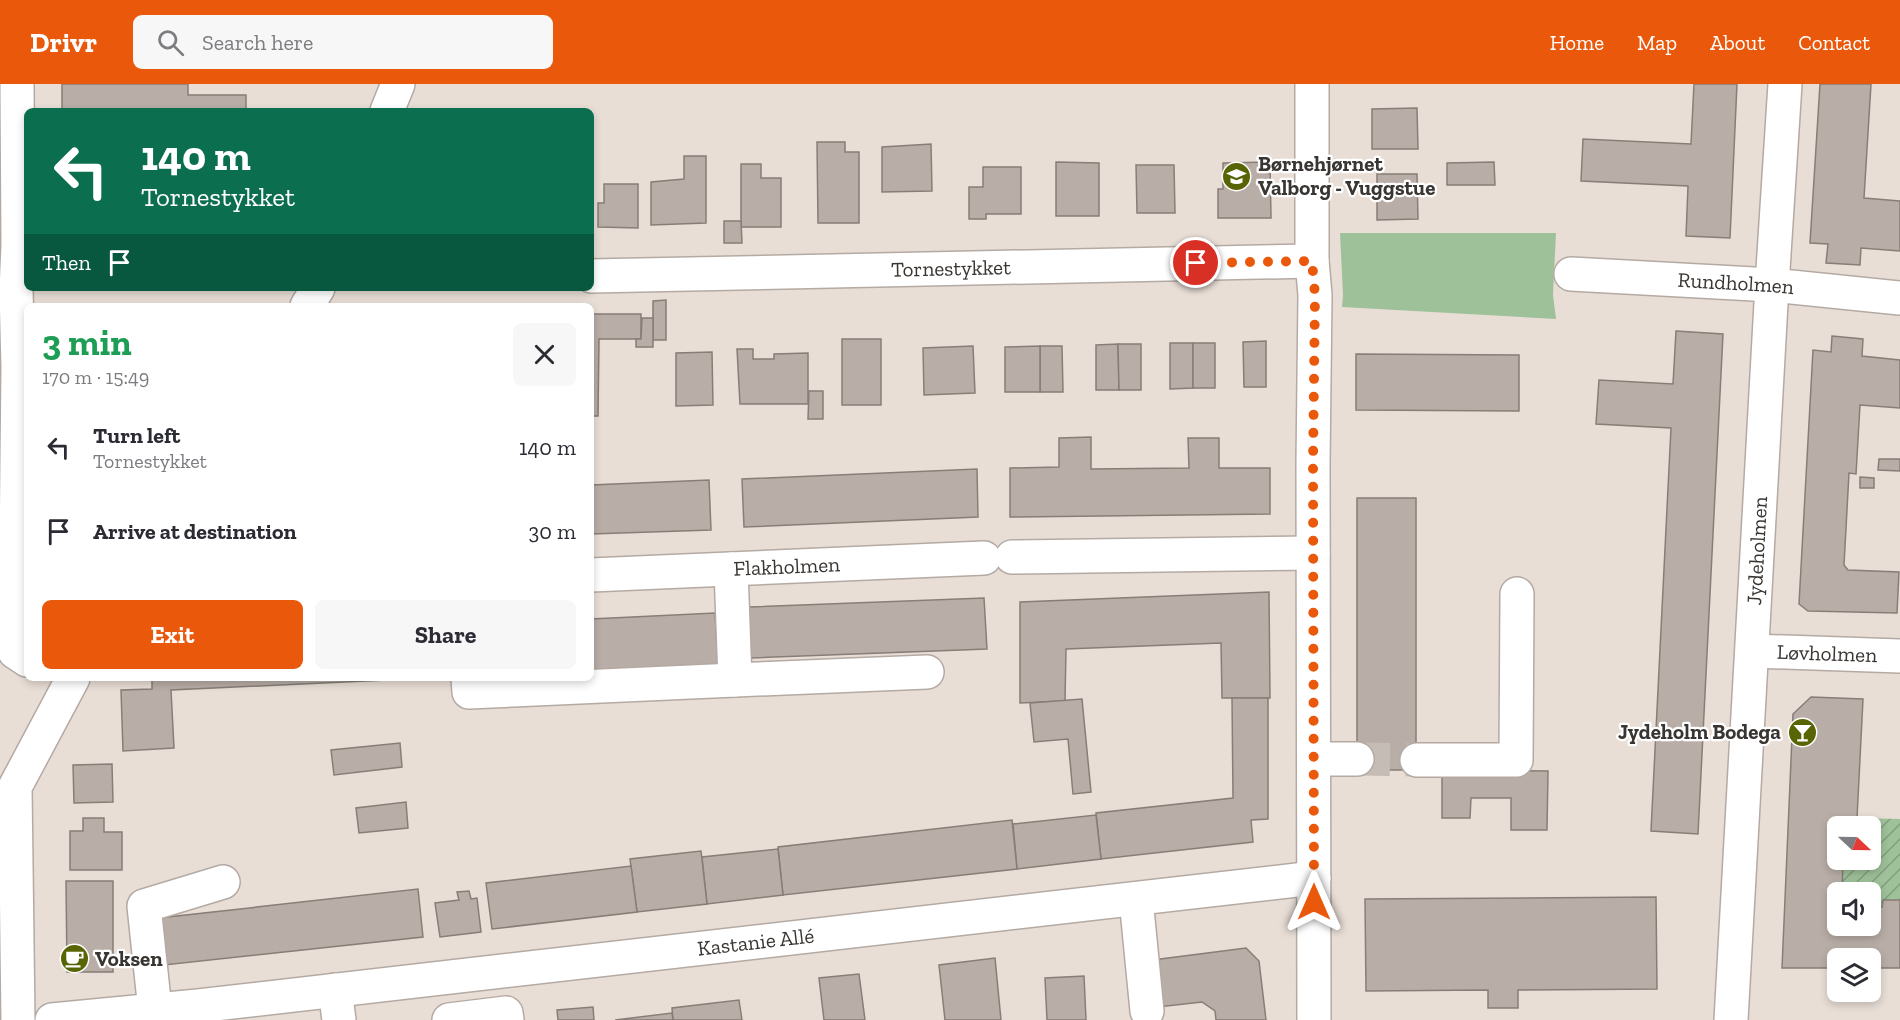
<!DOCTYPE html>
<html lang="en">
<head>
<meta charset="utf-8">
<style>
	:root { --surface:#fff; --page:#f7f7f7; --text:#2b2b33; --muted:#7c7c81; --accent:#ea580c }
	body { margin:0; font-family:"Zilla Slab",serif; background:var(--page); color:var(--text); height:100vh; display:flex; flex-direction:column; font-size:22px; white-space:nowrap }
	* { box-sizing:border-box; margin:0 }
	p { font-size:20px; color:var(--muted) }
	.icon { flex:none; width:33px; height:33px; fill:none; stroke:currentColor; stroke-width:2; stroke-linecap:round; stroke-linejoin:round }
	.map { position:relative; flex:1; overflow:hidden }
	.side { position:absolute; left:24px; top:219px; width:570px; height:378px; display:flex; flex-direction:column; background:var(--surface); border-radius:9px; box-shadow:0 3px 9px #0003 }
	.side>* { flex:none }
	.hud { position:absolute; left:24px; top:24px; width:570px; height:183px; border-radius:9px; box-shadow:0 3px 9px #0003; background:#0b6e4f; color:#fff; overflow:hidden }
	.needle { width:39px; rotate:112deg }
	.buttons { position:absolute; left:1827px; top:732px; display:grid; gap:12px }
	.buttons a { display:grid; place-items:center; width:54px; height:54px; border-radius:9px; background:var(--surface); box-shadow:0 3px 9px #0003; font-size:30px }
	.pin { position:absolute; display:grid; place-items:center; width:51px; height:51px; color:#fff; margin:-26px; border:3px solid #fff; border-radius:50%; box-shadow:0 2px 6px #0007 }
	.me { position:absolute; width:66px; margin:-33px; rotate:0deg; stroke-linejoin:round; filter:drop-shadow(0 0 4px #0008) }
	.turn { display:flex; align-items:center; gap:21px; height:126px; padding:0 18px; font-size:27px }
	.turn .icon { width:78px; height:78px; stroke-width:2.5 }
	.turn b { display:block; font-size:42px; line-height:51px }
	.then { display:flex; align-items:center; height:57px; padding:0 18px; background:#0003; gap:12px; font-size:22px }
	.round { display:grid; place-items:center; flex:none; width:63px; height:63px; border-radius:9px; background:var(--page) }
	.headline { display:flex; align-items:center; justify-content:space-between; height:102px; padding:0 18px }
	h1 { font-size:36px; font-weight:700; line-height:45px; color:#1e9e55 }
	.action { display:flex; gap:12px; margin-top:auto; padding:12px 18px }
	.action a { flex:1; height:69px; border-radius:9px; background:var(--accent); color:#fff; font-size:24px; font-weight:700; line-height:69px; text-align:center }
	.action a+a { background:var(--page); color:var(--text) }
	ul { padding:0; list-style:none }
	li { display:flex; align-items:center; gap:18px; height:84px; padding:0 18px }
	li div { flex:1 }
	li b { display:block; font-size:22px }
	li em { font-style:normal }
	header { display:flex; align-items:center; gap:36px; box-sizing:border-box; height:84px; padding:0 30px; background:var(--accent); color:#fff }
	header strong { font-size:28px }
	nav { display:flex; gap:33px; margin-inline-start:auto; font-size:21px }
	.search { width:420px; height:54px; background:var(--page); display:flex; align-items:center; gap:15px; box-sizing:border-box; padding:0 21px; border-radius:9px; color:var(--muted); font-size:22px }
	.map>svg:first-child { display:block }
	.green { fill:#9ec199 }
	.garden { fill:url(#garden-furrows) }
	.building { fill:#b9aea7; stroke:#877e77; stroke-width:1.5 }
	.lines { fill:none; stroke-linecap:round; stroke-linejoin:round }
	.minor-tunnel { stroke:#c5bcb5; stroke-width:33; stroke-dasharray:33 16; stroke-linecap:butt }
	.minor-casing { stroke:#b4aaa3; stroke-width:36 }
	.minor { stroke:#fff; stroke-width:33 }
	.route { stroke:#ea580c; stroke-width:10; stroke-dasharray:0 18 }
	.labels { text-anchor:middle; stroke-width:4.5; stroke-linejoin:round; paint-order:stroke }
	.poi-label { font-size:21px; font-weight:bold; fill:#393532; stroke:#fff; text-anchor:start }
	.street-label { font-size:21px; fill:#393532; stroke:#fff }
</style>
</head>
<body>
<header>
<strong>Drivr</strong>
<div class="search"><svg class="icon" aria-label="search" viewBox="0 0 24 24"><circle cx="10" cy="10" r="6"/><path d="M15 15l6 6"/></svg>Search here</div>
<nav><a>Home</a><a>Map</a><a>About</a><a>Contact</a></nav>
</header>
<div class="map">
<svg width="1900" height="936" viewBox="0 0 1900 936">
	<defs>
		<pattern id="garden-furrows" width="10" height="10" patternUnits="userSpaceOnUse" patternTransform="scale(1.5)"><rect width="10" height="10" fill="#9ec199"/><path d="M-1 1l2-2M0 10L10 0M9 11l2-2" fill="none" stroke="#829e7d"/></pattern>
	</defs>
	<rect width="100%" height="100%" fill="#e8ded6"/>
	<!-- green -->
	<polygon class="green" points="1340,149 1556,149 1553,211 1556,235 1342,223 1343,211"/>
	<!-- garden -->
	<polygon class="garden" points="1857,734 1900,735 1900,816 1882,823 1871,823 1870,808 1842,808 1843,776 1870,776 1870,742 1850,742 1850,739"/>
	<!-- building -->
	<g class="building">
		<polygon points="62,0 188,0 188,11 246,11 246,27 62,27"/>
		<polygon points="1694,0 1737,0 1730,154 1686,152 1688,102 1581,97 1583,55 1691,60"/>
		<polygon points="1820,0 1871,0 1864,114 1900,117 1900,167 1861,164 1860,181 1826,179 1828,160 1810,159"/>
		<polygon points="1417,24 1418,65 1372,65 1372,25"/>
		<polygon points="817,58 845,58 845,68 859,68 859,139 818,139"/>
		<polygon points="931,60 932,107 882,108 882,63"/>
		<polygon points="684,72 706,72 706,139 651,141 651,98 684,95"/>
		<polygon points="1056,78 1099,79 1099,132 1056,132"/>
		<polygon points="1270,78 1271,134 1218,134 1218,105 1223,105 1223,79"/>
		<polygon points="1494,78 1495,101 1447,101 1447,79"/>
		<polygon points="741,80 761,80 761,94 781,94 781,143 741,143"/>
		<polygon points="1136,81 1174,81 1175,129 1137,129"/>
		<polygon points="983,83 1021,83 1021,130 986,130 986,135 969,135 969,103 983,103"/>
		<polygon points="1377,90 1417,90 1418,135 1377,136"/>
		<polygon points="604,100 638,100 638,144 598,143 598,119 604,119"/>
		<polygon points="724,137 741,137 742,159 724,159"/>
		<polygon points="666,216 666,256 653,256 653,217"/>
		<polygon points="591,230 641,230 641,255 599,255 598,332 591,332"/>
		<polygon points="642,234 653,234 653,263 636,263 636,255 641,255"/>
		<polygon points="1676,247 1723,250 1698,750 1651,747 1671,344 1596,340 1599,296 1673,300"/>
		<polygon points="1832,252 1863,255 1862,272 1900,276 1900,324 1860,321 1856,390 1849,389 1844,481 1848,486 1899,488 1897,529 1808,527 1799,520 1813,266 1831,268"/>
		<rect x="842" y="255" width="39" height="66"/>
		<polygon points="1266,257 1266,303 1244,303 1243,258"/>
		<polygon points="1170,259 1193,259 1193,304 1170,305"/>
		<rect x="1193" y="259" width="22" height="45"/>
		<polygon points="1118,260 1119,306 1096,306 1096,261"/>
		<polygon points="1118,260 1141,260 1141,306 1119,306"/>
		<polygon points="973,262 975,309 924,311 923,264"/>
		<polygon points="1040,262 1062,262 1063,308 1040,308"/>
		<polygon points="1040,262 1040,308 1005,308 1005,263"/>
		<polygon points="737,265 753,265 753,275 774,275 774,270 808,269 808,320 740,320"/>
		<polygon points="712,268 713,321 676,322 676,269"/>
		<polygon points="1356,270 1519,271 1519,327 1356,326"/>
		<polygon points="809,307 823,307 823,335 808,335"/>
		<polygon points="1091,353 1091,385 1189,384 1188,354 1219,354 1219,384 1270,384 1270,430 1010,433 1010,384 1059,383 1059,354"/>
		<polygon points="1879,375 1900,375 1900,387 1878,386"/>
		<polygon points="977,385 978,433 744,443 742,395"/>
		<polygon points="1860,393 1874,394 1874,404 1860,404"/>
		<polygon points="709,396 711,446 591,450 591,401"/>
		<rect x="1357" y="414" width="59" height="272"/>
		<polygon points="1269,508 1270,614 1222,614 1221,559 1066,565 1065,617 1020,619 1020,518"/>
		<polygon points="984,514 987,565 750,574 749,523"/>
		<polygon points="715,529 718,580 591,586 591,535"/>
		<polygon points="152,594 430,594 171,606 174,664 123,667 121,606 152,605"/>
		<polygon points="1811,613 1863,615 1857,734 1850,739 1850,742 1838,742 1838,776 1843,776 1842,808 1838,808 1838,842 1870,842 1870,823 1882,823 1883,816 1900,816 1900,884 1870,884 1870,874 1838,874 1838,884 1782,884 1793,630"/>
		<polygon points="1232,614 1268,614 1268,735 1251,736 1253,758 1101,775 1096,729 1233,714"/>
		<polygon points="1082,615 1091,708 1073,710 1068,655 1034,658 1030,619"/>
		<polygon points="400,659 402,683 334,691 331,666"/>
		<polygon points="112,680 113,718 74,719 73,681"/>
		<polygon points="1442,686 1548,687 1547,746 1511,746 1511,714 1471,714 1470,734 1442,734"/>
		<polygon points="406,718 408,744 359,749 356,724"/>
		<polygon points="1096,731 1101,775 1017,785 1013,740"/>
		<polygon points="83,734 104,734 104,748 122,748 122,786 70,786 70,747 83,747"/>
		<polygon points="1012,736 1017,785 783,811 778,763"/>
		<polygon points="778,765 783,811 707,820 702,773"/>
		<polygon points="701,767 707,820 637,828 630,775"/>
		<polygon points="631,782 637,828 492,845 486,799"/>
		<polygon points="66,797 113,797 113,888 67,888"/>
		<polygon points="418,805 423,853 164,881 159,834"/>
		<polygon points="469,807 471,815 477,814 481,848 440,853 435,819 459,816 457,808"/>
		<polygon points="1656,813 1657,905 1518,906 1518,924 1488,924 1488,906 1366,907 1365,815"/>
		<polygon points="1246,864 1259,877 1266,936 1216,936 1215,927 1202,918 1158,923 1153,876"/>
		<polygon points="995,874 1001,936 945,936 939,881"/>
		<polygon points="859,890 865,936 824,936 819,894"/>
		<polygon points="1084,892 1086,936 1047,936 1045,894"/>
		<polygon points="739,916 742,936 673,936 672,924"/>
		<polygon points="593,923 594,936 558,936 557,926"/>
		<polygon points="672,929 673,936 615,936"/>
	</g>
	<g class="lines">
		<!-- minor-tunnel -->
		<polyline class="minor-tunnel" points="1357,675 1417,676"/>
		<defs>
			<g id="minor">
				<polyline points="17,0 18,162 16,206 18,283 15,568 27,576"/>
				<polyline points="1312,0 1312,177 1315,211 1313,379 1314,936"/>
				<polyline points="387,27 398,0"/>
				<path id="s1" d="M1571,190l201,11 128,13"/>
				<path id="s2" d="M591,192l721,-15"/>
				<polyline points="307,222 318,204"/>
				<polyline points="1012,473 1313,469"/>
				<polyline points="731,485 735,596 927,588"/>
				<path id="s3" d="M591,491l393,-17"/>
				<path id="s4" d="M1753,567l147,5"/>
				<polyline points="468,594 469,608 735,596"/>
				<polyline points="1314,675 1357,675"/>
				<polyline points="1417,676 1516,676 1517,510"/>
				<polyline points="1136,815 1147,927"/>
				<polyline points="335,906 339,936"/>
				<polyline points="155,926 144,822 223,798"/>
				<polyline points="18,936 15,703 73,594"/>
				<path id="s5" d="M52,936l146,-14 1116,-128"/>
				<polyline points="449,936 506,929 507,936"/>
				<path id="s6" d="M1731,936l41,-735 13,-201"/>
			</g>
		</defs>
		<!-- minor casing -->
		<use href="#minor" class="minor-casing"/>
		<!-- minor -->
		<use href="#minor" class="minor"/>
	</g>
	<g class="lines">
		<!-- route -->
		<polyline class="route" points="1196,179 1312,177 1315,211 1313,379 1314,818"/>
	</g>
	<!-- icons -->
	<defs>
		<symbol id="school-disc" viewBox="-11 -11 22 22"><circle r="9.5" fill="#596404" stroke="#fff"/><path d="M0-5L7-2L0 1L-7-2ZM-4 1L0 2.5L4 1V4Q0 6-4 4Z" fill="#fff"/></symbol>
		<symbol id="bar-disc" viewBox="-11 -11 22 22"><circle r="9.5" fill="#596404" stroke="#fff"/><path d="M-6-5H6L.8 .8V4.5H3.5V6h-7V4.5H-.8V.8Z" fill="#fff"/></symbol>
		<symbol id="cafe-disc" viewBox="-11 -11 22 22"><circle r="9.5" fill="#596404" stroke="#fff"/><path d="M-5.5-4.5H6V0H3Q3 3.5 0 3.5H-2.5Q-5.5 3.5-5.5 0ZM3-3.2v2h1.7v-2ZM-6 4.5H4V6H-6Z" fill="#fff"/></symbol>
	</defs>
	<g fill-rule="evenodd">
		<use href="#school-disc" x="1220" y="76" width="33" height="33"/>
		<use href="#bar-disc" x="1786" y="632" width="33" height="33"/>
		<use href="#cafe-disc" x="58" y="858" width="33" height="33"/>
	</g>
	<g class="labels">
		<!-- poi labels -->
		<g class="poi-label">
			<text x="1258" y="87">Børnehjørnet<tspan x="1258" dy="24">Valborg - Vuggstue</tspan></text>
			<text x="1781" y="655" text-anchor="end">Jydeholm Bodega</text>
			<text x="95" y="882">Voksen</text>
		</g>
		<!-- street labels -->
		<g class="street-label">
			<text dy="7" stroke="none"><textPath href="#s2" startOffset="360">Tornestykket</textPath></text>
			<text dy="7" stroke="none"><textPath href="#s1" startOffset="165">Rundholmen</textPath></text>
			<text dy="7" stroke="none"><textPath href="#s6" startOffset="470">Jydeholmen</textPath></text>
			<text dy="7" stroke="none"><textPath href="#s3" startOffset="196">Flakholmen</textPath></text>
			<text dy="7" stroke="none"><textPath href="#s4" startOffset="74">Løvholmen</textPath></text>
			<text dy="7" stroke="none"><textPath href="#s5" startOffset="708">Kastanie Allé</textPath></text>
		</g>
	</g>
</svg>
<div class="buttons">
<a><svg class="needle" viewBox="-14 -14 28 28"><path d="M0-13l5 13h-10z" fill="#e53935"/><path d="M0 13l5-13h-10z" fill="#7c7c81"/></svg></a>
<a><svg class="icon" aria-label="sound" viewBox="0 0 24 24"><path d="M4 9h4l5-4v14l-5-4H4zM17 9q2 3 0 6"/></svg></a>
<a><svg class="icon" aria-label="layers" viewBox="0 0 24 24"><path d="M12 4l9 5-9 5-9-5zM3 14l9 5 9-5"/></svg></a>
</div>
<div class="pin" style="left:1196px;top:179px;background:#d93025"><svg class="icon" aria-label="arrive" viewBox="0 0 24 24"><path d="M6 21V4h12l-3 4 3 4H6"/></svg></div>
<svg class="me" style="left:1314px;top:818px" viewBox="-20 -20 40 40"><path d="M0-17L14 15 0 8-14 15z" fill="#ea580c" stroke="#fff" stroke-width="4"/></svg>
<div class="hud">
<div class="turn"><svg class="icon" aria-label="left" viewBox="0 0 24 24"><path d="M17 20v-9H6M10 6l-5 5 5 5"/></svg><div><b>140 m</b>Tornestykket</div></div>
<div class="then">Then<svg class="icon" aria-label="arrive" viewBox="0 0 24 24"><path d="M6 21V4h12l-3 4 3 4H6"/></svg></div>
</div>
<section class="side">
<div class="headline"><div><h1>3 min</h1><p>170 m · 15:49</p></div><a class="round"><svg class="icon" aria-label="close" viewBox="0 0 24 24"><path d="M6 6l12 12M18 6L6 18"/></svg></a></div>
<ul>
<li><svg class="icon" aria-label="left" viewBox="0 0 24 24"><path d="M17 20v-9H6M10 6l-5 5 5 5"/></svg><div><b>Turn left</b><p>Tornestykket</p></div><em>140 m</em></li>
<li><svg class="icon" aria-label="arrive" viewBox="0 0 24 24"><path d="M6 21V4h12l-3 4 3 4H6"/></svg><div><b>Arrive at destination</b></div><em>30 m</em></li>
</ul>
<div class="action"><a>Exit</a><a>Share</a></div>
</section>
</div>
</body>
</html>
